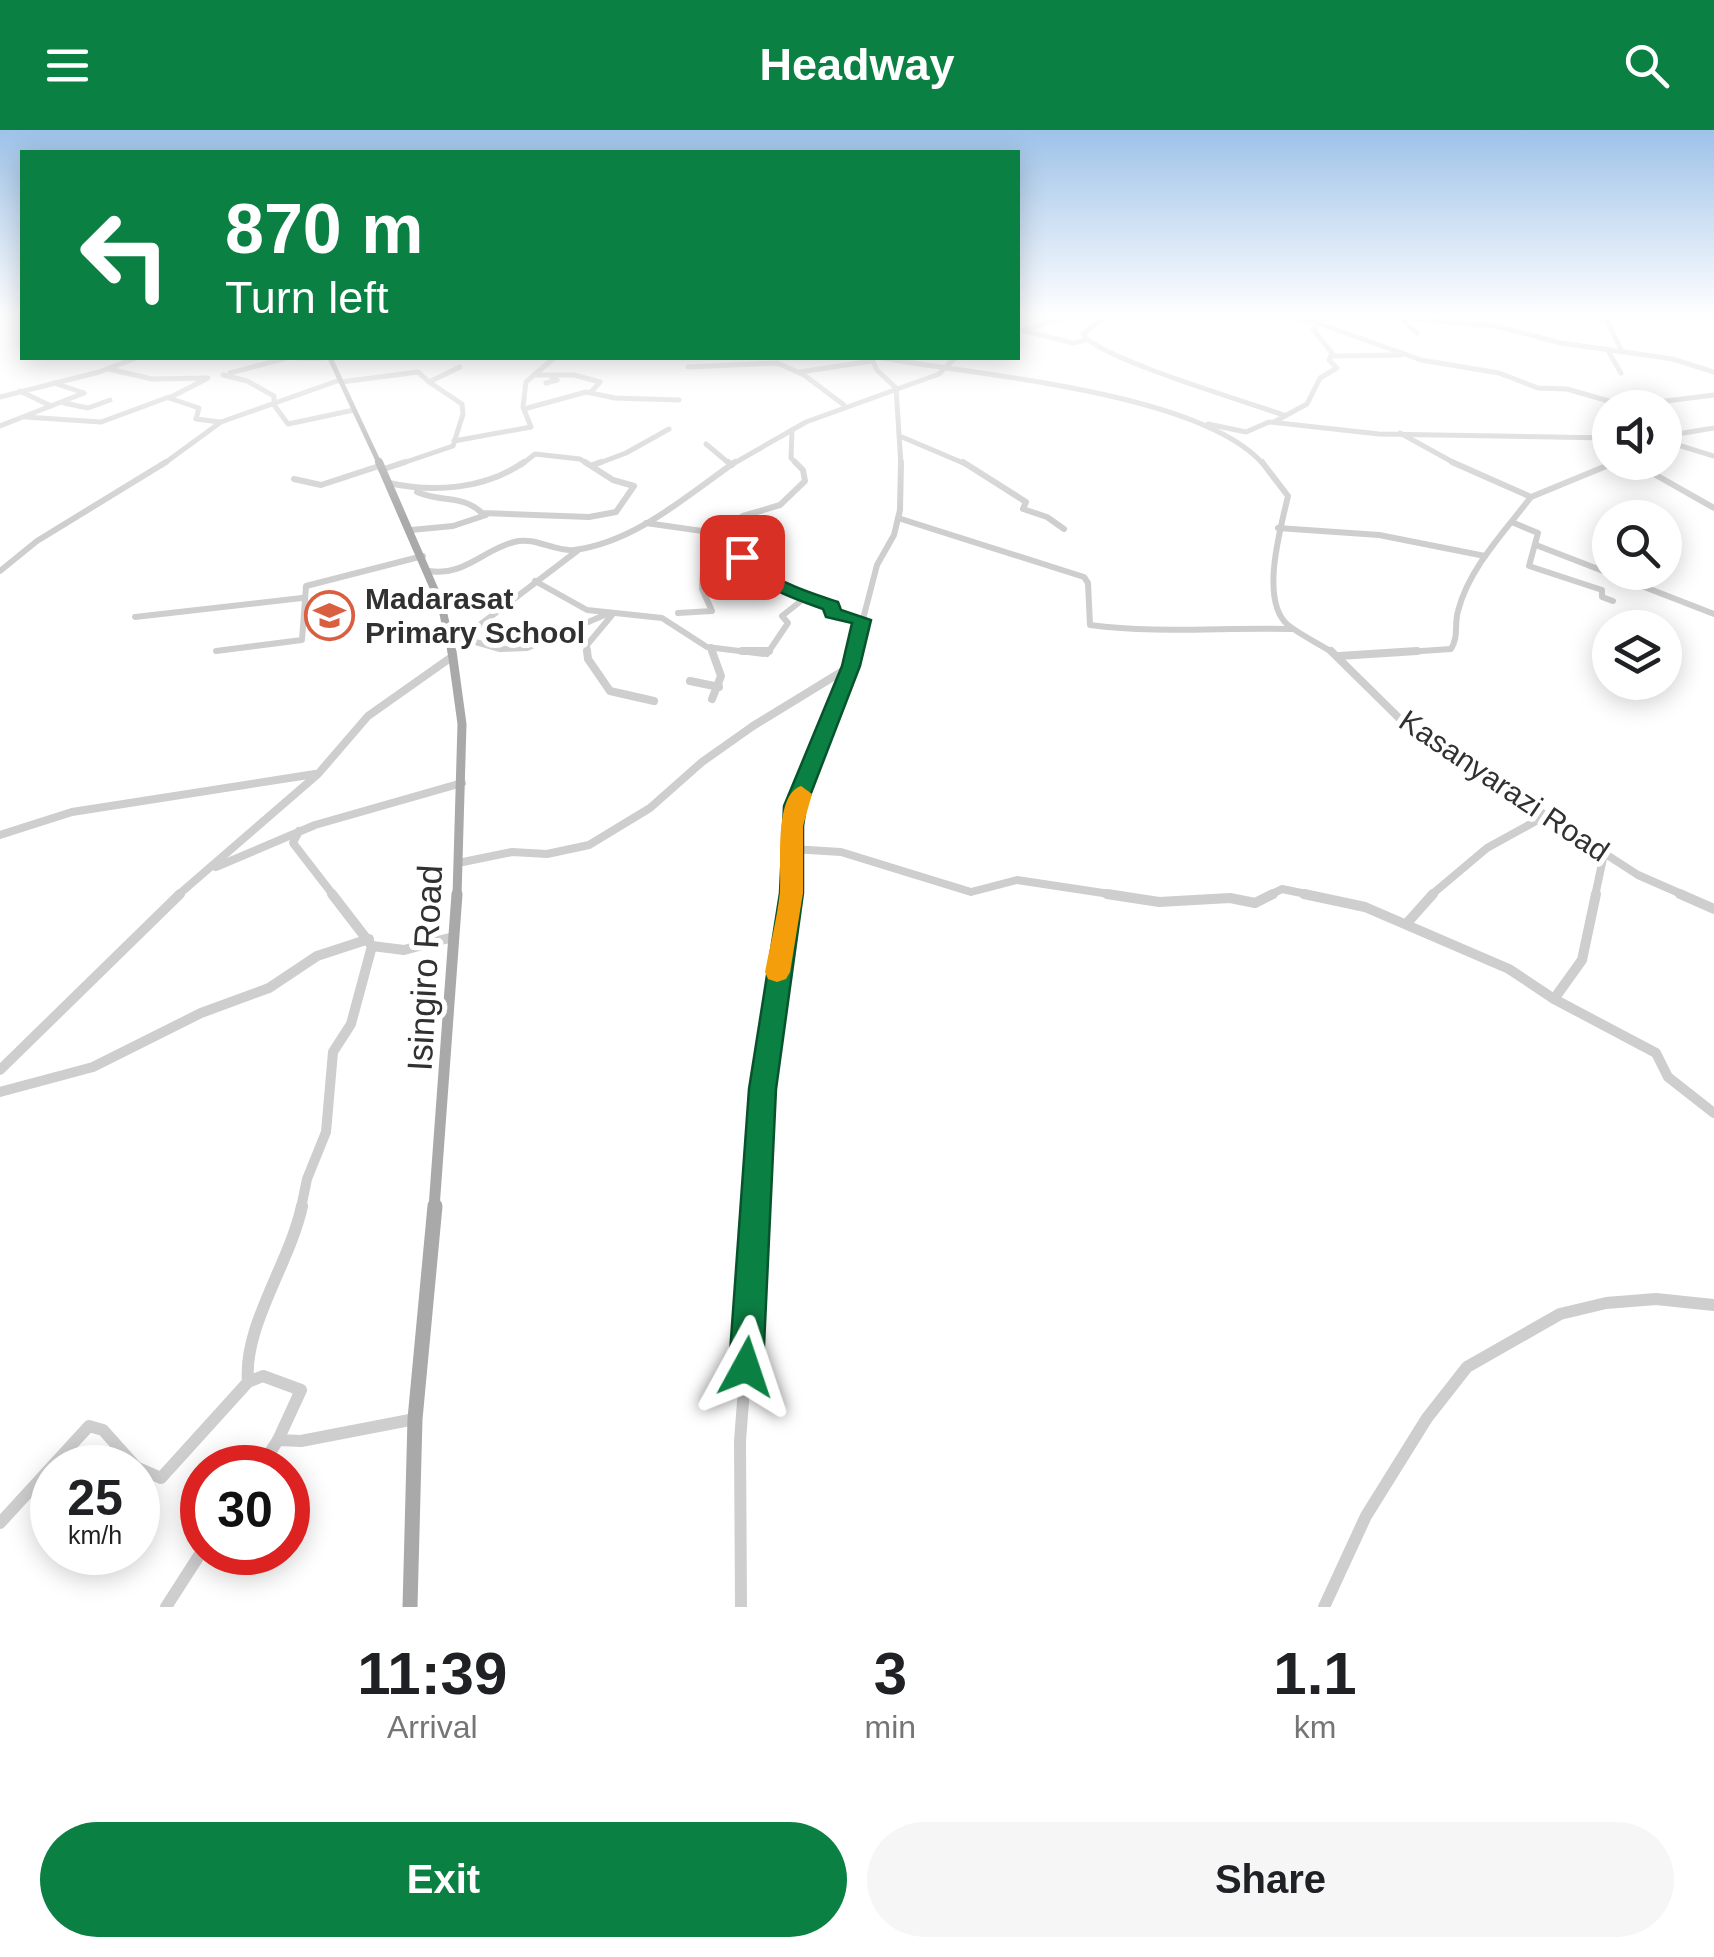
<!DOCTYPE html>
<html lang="en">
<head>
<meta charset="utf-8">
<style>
	:root { --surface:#fff; --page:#f6f6f6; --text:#202124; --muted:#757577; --accent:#0b8043 }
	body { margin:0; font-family:Helvetica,sans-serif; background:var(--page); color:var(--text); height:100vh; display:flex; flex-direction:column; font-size:38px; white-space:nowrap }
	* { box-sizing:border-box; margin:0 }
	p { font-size:32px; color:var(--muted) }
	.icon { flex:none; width:55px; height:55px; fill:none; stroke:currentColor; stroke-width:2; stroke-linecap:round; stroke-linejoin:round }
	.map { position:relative; height:1477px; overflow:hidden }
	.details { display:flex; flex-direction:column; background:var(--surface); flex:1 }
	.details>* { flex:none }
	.top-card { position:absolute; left:20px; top:20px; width:1000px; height:210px; border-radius:0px; box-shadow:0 5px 25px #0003; background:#0b8043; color:#fff; overflow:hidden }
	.fabs { position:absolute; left:1592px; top:260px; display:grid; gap:20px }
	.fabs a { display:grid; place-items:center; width:90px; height:90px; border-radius:50%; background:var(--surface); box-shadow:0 5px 25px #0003; font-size:50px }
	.speed { position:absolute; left:30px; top:1315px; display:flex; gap:20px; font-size:50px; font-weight:700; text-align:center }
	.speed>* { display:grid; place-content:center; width:130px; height:130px; border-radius:50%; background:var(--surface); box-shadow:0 5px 25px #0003; line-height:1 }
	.speed small { font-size:25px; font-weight:400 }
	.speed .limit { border:15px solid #d22; background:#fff; color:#111 }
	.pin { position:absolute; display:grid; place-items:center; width:85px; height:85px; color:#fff; margin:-42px; border-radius:20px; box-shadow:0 5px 15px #0006 }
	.me { position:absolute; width:110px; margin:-55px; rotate:5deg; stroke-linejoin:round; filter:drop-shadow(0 0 8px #0008) }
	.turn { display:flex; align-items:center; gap:35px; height:210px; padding:0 40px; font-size:45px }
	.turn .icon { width:130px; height:130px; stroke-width:2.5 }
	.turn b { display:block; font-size:70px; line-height:85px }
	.eta { display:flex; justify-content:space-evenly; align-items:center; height:170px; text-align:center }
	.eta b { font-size:60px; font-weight:700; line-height:70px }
	.cta { display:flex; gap:20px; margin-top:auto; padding:20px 40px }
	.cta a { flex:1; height:115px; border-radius:60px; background:var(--accent); color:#fff; font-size:40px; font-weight:700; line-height:115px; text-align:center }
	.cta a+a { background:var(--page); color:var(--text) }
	header { display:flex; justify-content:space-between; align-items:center; height:130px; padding:0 40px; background:var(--accent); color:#fff; font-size:45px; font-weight:700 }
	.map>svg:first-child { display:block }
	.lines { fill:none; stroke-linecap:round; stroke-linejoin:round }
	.minor-far4 { stroke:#cecece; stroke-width:5 }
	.minor-far3 { stroke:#cecece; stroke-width:6 }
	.minor-far2 { stroke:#cecece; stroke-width:8 }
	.minor-far1 { stroke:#cecece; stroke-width:10 }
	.minor { stroke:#cecece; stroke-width:12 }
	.major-far4 { stroke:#a9a9a9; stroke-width:5 }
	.major-far3 { stroke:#a9a9a9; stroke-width:8 }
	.major-far2 { stroke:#a9a9a9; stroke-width:9 }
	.major-far1 { stroke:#a9a9a9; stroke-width:11 }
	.major { stroke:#a9a9a9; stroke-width:15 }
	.route { fill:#0b8043; stroke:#07532c; stroke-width:2.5 }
	.slow { fill:#f59e0b }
	.labels { text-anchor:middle; stroke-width:10; stroke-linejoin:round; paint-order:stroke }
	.far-poi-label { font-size:30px; font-weight:bold; fill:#313131; stroke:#fff; text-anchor:start }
	.far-street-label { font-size:30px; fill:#313131; stroke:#fff }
	.street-label { font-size:35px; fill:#313131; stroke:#fff }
</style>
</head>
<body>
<header><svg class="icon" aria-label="menu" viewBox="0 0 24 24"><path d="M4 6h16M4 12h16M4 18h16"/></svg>Headway<svg class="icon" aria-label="search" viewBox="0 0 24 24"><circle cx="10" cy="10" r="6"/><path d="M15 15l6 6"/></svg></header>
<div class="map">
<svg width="1714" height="1477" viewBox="0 0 1714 1477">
	<rect width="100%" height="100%" fill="#fff"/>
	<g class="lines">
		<!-- minor-far4 -->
		<g class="minor-far4">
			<polyline points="1036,186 1058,188"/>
			<path d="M1105,186l-22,18c12,23 167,69 201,81"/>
			<polyline points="1289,186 1318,193 1330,186"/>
			<polyline points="1383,186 1496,196 1561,213 1673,229 1714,242"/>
			<polyline points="1586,186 1606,189 1622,221"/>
			<polyline points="1401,188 1417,203"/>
			<polyline points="1022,200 1073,213 1085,210"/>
			<polyline points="1025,200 1068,186"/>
			<polyline points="1607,219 1621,243"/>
			<polyline points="1333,226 1401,225"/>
			<polyline points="299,228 321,228"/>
			<polyline points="871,228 877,240 896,258 901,335"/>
			<path d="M882,228c94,17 320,34 382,107"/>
			<polyline points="688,237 777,233 804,245 844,275"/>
			<polyline points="109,239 152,249 208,248 169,268 199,278 196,289 220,292"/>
			<polyline points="800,242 872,231"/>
			<polyline points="230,243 286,228"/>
			<polyline points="223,245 247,251 274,266 274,275 288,294 354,280"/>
			<polyline points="536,245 574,245 600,252 591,262"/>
			<polyline points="341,252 418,242 429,252"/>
			<polyline points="54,253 84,263"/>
			<polyline points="546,253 557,250 552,248"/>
			<polyline points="20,261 51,276"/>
			<polyline points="0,267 99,242 136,228"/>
			<polyline points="64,273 88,278 110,270"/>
			<polyline points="524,279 586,262 615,268 679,270"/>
			<polyline points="26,287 101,292 169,267"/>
			<polyline points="1274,292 1307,274 1320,248 1337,238 1329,230 1332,223 1313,199 1318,193 1421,230 1499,243 1538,258 1567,259 1626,276 1714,265"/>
			<polyline points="1208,294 1246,302 1269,292 1379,304 1610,308"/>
			<polyline points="0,296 84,263"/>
			<polyline points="792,300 791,328 798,335"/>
			<polyline points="1400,303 1458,335"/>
			<polyline points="1665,306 1714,298"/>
			<polyline points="902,307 968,335"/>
			<polyline points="454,311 531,297 523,277 526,252 554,228"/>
			<polyline points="1665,311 1714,326"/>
			<polyline points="706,314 731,335"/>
			<polyline points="1633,332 1638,335"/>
			<polyline points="162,335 221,292 340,250"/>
			<polyline points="397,335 453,316 463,284 462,274 429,252 460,237 456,239"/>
			<polyline points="521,335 535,324 580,329 589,335"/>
			<polyline points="594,335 626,323 669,299"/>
			<polyline points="731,335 806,292 939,244 955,228"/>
			<polyline points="1610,335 1616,332"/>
		</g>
		<!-- minor-far3 -->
		<g class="minor-far3">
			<polyline points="728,332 732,335"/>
			<polyline points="963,332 1026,372 1023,379 1047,387 1064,399"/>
			<path d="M1262,332l26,34c-7,31 -29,105 0,129 14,11 32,19 47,29"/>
			<polyline points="1633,332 1714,378"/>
			<polyline points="593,335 601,332"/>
			<polyline points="381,340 405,332"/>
			<polyline points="294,349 321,355 379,336"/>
			<path d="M389,353c45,10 97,6 135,-21"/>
			<path d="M417,362c25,11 45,2 65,21l107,4 27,-5 18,-26 -21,-6 -28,-18"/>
			<polyline points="1531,367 1616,332"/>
			<path d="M898,388l186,59 4,6 2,42c67,9 134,2 201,4"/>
			<polyline points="646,393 716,403 743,386 780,375 805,351 803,340 795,332"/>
			<polyline points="1514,393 1538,403 1529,436 1602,460 1602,467 1613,471"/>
			<polyline points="1278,398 1379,405 1485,426"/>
			<polyline points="411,400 453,396 486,385"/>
			<polyline points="723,401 770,420 743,427 742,431 790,461 832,476 832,484 862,490"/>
			<polyline points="1536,415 1714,484"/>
			<polyline points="0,441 37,411 166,332"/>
			<path d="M429,441c34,6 54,-21 85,-29 21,-6 40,10 60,8 60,-7 114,-55 161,-88"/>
			<polyline points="535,451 587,480 662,488 707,517 764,524"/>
			<polyline points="678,483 712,481 702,459 703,440 718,434 706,419 716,408 712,404"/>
			<polyline points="135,487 302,468"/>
			<polyline points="465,509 500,519 527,518 607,484"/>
			<polyline points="452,516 577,421"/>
			<polyline points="711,517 713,524"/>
			<polyline points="216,521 302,510 306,456 423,426"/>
			<polyline points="588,524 587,515 612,485"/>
			<polyline points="767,524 788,493 782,486 806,467"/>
			<polyline points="854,524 877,435 894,405 900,380 901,332"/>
			<path d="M1377,524l74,-5c8,-13 3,-24 7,-38 11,-43 47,-80 73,-114l-79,-35"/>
		</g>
		<!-- minor-far2 -->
		<g class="minor-far2">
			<polyline points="587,521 588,529 610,561 654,571"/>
			<polyline points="742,521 769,521"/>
			<polyline points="1331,521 1399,588 1429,610 1638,745 1686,766"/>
			<polyline points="1339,526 1417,521"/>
			<polyline points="690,551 719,557"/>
			<polyline points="712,569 721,546 712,521"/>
			<polyline points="299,701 293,713 334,766"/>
			<polyline points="0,705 72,682 315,644"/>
			<polyline points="792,719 841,722 971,762 1017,750 1123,766"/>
			<polyline points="458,733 512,722 547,724 589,715 650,678 702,632 753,596 851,536"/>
			<polyline points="216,737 315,695 462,653"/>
			<polyline points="177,766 318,644 368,586 453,526"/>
			<polyline points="791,766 795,676 855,521"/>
			<polyline points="1268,766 1282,759 1316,766"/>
			<polyline points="1430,766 1487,718 1545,686"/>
			<polyline points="1595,766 1604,724"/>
		</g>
		<!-- minor-far1 -->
		<g class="minor-far1">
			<polyline points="332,764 372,816 404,820 453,807"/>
			<polyline points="1107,764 1159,772 1230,768 1255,773 1273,764"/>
			<polyline points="1304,764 1365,777 1509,839 1554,869 1656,923 1668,947 1714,983"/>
			<polyline points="1680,764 1714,779"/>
			<polyline points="1408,792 1433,764"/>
			<polyline points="1554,869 1582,830 1596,764"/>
			<polyline points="0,940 180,764"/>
			<polyline points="0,962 93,937 201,883 269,858 317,826 369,809"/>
			<polyline points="301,1078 307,1049 326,1002 333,922 351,894 372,816"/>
			<polyline points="758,1078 762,959 791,764"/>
		</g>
		<!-- minor -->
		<g class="minor">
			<path d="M248,1252c-5,-56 42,-119 54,-176"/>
			<polyline points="138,1338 161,1348 248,1252 263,1246 301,1260 278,1310"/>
			<polyline points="260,1338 278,1310 301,1311 415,1289"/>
			<polyline points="0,1393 89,1296 103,1300 137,1338"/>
			<polyline points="166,1477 202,1421"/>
			<polyline points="741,1477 740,1311 758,1076"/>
			<polyline points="1324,1477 1366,1386 1427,1288 1467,1237 1560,1184 1606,1173 1656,1169 1714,1175"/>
		</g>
		<!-- major-far4 -->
		<polyline class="major-far4" points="330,228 380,335"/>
		<!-- major-far3 -->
		<polyline class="major-far3" points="379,332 442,477 452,524"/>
		<!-- major-far2 -->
		<polyline class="major-far2" points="452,521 462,594 457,766"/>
		<!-- major-far1 -->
		<polyline class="major-far1" points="434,1078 457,764"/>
		<!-- major -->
		<polyline class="major" points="410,1477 415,1289 435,1076"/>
	</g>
	<!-- sky -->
	<linearGradient id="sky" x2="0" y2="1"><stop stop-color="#9ec2e9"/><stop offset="0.47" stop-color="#fff"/><stop offset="1" stop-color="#fff" stop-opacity="0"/></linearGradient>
	<rect width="1714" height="393" fill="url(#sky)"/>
	<!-- route -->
	<path class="route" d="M737,424h11c19,26 60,38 90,48l3,8 30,10 -11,46 -54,140 -3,20v67l-27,196 -13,278 -5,12 -12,5 -12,-5 -5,-12 20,-278 31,-196 4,-87 58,-140 10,-43 -26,-6 -3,-8c-31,-11 -69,-24 -89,-52z"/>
	<!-- slow -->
	<path class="slow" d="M801,656l11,8 -9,32v67l-13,79 -4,7 -9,3 -9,-3 -3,-7c5,-26 12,-53 15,-80 2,-24 -7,-97 21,-106z"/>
	<!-- icons -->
	<defs>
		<symbol id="school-ring" viewBox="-11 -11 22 22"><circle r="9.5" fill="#fff" stroke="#da5f41" stroke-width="1.5"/><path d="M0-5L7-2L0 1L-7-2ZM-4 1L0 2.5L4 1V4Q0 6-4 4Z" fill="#da5f41"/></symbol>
	</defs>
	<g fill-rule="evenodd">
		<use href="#school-ring" x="302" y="458" width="55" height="55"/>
	</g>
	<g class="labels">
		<!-- far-poi labels -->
		<g class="far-poi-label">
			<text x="365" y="479">Madarasat<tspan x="365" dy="34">Primary School</tspan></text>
		</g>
		<!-- far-street labels -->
		<g class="far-street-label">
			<text transform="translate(1504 656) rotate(34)" y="10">Kasanyarazi Road</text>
		</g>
		<!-- street labels -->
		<g class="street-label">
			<text transform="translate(425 838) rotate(-87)" y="12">Isingiro Road</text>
		</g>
	</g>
</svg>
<div class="fabs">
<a><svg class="icon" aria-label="sound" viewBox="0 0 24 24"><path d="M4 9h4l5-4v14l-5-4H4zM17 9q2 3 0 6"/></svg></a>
<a><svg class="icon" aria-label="search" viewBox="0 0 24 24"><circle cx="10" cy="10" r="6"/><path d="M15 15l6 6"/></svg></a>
<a><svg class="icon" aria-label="layers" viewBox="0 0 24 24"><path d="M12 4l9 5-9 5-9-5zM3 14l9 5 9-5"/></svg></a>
</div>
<div class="speed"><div>25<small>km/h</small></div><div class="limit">30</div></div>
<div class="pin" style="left:742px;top:427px;background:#d93025"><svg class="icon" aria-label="arrive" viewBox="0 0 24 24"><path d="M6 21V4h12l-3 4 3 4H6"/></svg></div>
<svg class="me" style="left:746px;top:1237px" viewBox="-20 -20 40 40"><path d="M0-17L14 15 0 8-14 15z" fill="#0b8043" stroke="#fff" stroke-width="4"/></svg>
<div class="top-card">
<div class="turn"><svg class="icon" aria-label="left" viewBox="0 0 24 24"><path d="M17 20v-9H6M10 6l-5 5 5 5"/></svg><div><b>870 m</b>Turn left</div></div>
</div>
</div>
<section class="details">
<div class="eta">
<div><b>11:39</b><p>Arrival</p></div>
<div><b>3</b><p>min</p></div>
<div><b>1.1</b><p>km</p></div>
</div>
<div class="cta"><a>Exit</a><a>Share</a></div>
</section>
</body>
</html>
